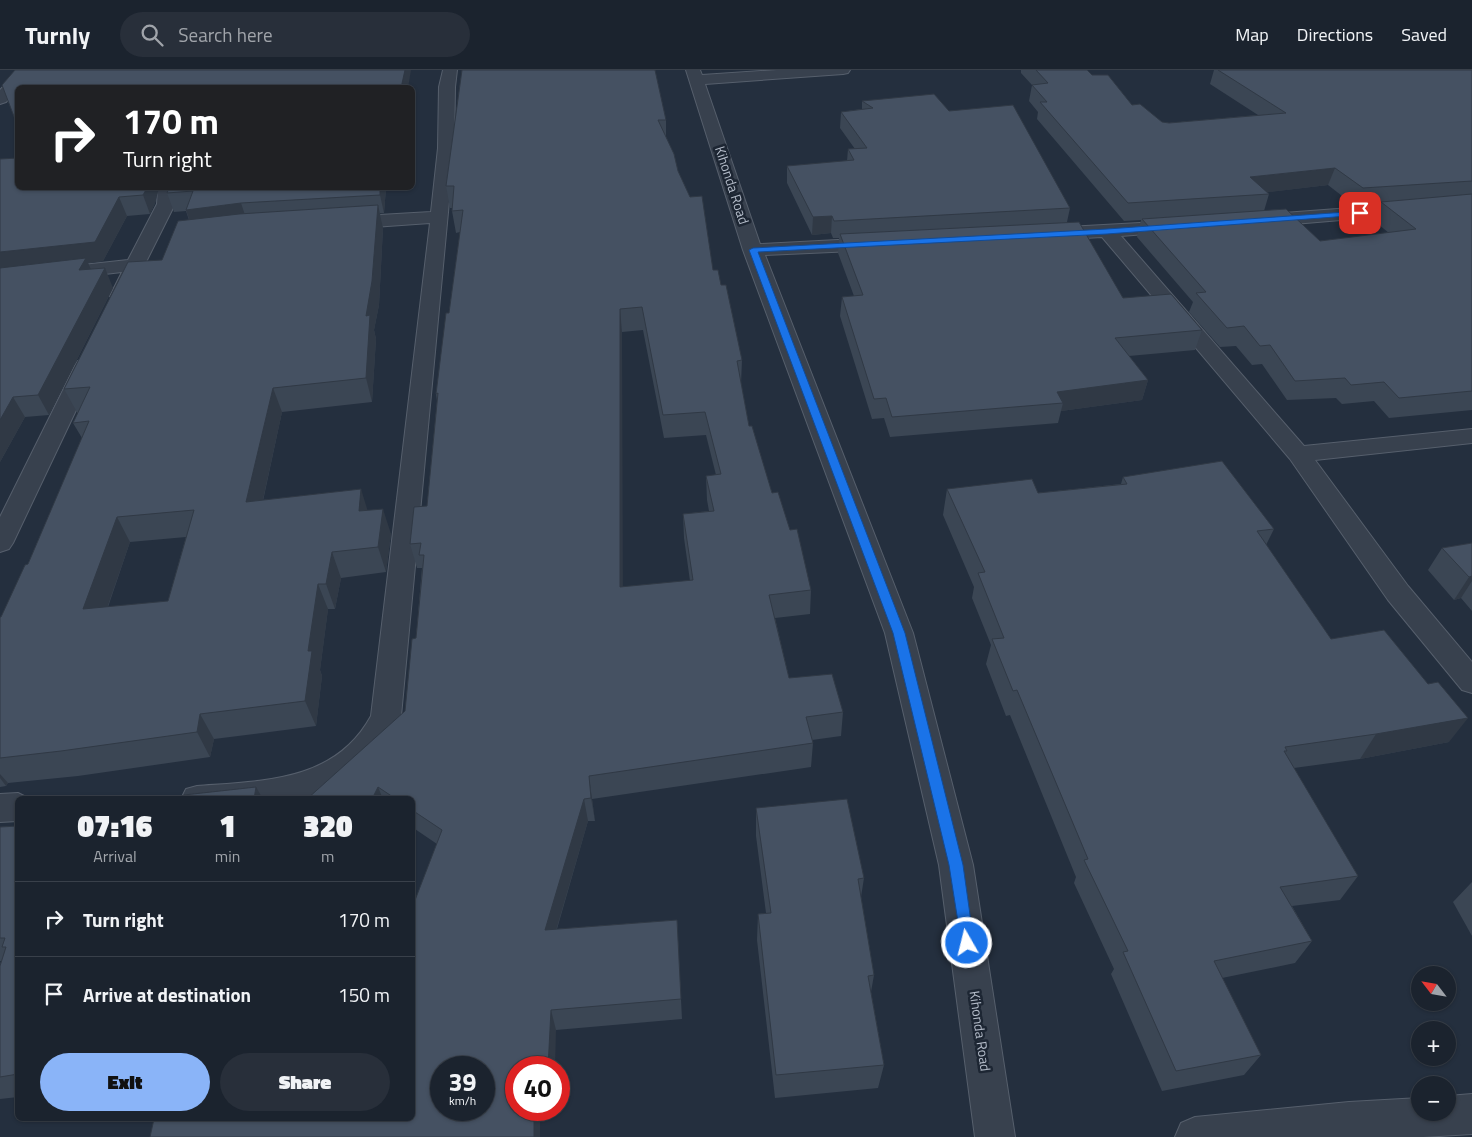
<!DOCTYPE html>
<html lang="en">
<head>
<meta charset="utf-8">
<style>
	:root { --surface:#1b232e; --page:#282f3a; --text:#f1f3f6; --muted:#a0a4aa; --line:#39404a; --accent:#8ab4f8 }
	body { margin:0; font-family:"Titillium Web",sans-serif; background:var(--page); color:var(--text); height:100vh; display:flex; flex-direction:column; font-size:19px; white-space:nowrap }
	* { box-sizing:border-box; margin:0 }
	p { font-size:16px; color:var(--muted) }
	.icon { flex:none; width:28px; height:28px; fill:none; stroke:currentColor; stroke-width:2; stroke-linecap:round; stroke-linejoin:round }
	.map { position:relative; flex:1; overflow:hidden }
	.sheet { position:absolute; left:15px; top:726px; width:400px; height:325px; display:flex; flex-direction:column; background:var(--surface); border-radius:8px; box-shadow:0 1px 4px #0004,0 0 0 1px var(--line) }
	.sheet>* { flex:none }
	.guide { position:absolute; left:15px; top:15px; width:400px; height:105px; border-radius:8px; box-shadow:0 1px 4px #0004,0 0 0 1px var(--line); background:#202124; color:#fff; overflow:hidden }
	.needle { width:32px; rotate:301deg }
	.buttons { position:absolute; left:1411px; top:896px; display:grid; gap:10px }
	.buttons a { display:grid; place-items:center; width:45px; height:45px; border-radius:50%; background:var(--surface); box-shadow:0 1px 4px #0004,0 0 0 1px var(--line); font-size:25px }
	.speed { position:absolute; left:430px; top:986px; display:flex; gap:10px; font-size:25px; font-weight:700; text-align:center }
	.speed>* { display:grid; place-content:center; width:65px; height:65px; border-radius:50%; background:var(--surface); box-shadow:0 1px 4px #0004,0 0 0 1px var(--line); line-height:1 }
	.speed small { font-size:12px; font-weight:400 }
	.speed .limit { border:8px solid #d22; background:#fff; color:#111 }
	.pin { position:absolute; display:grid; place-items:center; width:42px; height:42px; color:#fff; margin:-21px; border-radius:10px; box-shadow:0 2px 8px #0006 }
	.me { position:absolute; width:55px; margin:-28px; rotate:352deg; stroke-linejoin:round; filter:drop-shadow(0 0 4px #0008) }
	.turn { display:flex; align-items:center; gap:18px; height:105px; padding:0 25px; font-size:22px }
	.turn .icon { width:65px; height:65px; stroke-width:2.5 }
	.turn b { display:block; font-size:35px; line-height:42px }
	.eta { display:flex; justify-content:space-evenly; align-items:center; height:85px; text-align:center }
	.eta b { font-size:30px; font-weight:800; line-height:35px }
	.button { display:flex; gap:10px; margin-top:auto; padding:10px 25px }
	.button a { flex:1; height:58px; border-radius:30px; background:var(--accent); color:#111; font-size:20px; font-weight:800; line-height:58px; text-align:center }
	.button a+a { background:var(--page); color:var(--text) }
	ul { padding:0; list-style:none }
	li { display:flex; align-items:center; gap:15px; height:75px; padding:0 25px; border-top:1px solid var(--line) }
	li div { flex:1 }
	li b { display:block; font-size:19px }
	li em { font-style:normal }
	header { display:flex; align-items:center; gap:30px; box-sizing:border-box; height:70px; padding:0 25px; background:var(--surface); border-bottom:1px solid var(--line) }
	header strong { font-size:24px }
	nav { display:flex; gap:28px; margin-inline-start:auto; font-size:18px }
	.search { width:350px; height:45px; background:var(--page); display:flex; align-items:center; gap:12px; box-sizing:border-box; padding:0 18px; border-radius:28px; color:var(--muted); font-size:19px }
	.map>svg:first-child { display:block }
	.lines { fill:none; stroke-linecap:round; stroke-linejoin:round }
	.minor-casing { stroke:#565f6c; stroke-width:2 }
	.minor { fill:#38414e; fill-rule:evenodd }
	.wall { fill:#3b4654; fill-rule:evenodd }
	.shaded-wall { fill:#303945 }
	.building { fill:#455162; stroke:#303945; fill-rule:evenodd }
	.route { fill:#1a73e8; stroke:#114b97 }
	.labels { text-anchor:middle; stroke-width:5; stroke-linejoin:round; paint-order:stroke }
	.street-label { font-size:14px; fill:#b4bcc9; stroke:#1d2633 }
</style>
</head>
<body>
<header>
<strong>Turnly</strong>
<div class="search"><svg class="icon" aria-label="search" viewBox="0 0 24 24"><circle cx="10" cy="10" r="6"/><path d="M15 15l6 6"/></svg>Search here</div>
<nav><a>Map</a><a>Directions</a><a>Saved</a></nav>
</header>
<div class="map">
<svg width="1472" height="1067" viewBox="0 0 1472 1067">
	<rect width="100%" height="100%" fill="#242f3e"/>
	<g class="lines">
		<defs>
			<g id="minor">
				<polygon points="19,0 34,0 6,32 0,34 0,20"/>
				<path d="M443,0h14l-2,17 -1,61 -53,568c-5,11 -10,25 -18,34 -18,24 -50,39 -78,49h-124l5,-10 11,-3c66,-5 138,-4 174,-70l59,-493 -85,6 -7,-2 -2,-4 2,-4 7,-2 86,-5 7,-64 1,-61z"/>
				<polygon points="686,0 700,0 702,5 777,0 850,0 848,3 843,4 705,14 760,174 876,168 883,170 885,174 883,178 876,180 765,185 913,563 973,795 1015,1067 975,1067 939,795 885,563 743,180"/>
				<polygon points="158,118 175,118 175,134 127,230 120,232 113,230 110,226 122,202 0,216 0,204 128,190 157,134"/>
				<polygon points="1472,129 1472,139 1258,157 1251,155 1249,151 1251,147 1258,145"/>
				<polygon points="1176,151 1183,153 1185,157 1183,161 1121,166 1304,376 1472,359 1472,373 1315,390 1408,516 1472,592 1472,623 1462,620 1388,530 1290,389 1102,167 1049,170 1042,168 1040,164 1042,160 1049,158"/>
				<polygon points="86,289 94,291 97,296 13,473 9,479 0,482 0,447 75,296 78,291"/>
				<polygon points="18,723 30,729 18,729 18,751 0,752 0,724"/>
				<polygon points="1472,1024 1472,1064 1423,1067 1175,1067 1181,1053 1195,1047 1349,1032 1420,1028 1420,1042 1448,1042 1448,1026"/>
			</g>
		</defs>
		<!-- minor casing -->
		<use href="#minor" class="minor-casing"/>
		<!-- minor -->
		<use href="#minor" class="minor"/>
	</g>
	<!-- wall -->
	<g class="wall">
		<path d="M462,0l204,50v18l47,132 8,15 21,75 -1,24 8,42 23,67 18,37 21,60 -1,24 -35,4 14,60 54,34 -2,24 -29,4 1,3 -2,24 -219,32 3,22h-7l-31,108 120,-9 5,99 -126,11 -40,80h37l-1,5 -12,2v20h-390l262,-18 25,-275 -25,-17v-28h-105l98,-88 11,-73 6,-70h-5l-7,-24 17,-38 10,-105 -1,-7 13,-81 11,-81 -4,1 -4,-22v-3h-2l-4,-22zM643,260l21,108 42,-3 10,40 -10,1 1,24 2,11 -26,3 1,24 6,43 -68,6v-255z"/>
		<path d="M1021,0h66l5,5 40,30 30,17 7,1 89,-8 -48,-31 4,-14h258v340l-83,8 -15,-17 -32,3 -6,-6 -49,2 -25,-36 -10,1 -16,-19 -16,1 -31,-35 4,-10 -56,-65 4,-17 -17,1 -87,-102 1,-7 -9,-11 3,-16 -11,-12zM1328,115l27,21 24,-2 -6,16 16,13 -69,8 -56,-30 5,-17 -2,-2z"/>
		<polygon points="862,31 949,41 1070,138 1067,152 1123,228 1202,260 1195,280 1129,286 1148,310 1142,330 1061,341 1058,353 890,367 884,348 872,349 840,246 842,227 854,226 838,183 839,168 833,168 831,163 812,165 787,113 787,96 847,91 848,79 855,79 840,58 841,42 862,39"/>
		<polygon points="18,118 159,118 155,133 150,144 127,146 103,191 88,193 91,199 113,218 49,345 25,347 0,392"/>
		<path d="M169,118h217l-2,25h-4l3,15 -4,77 -5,25 2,9 -4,63 -90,10 -19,89 105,9 23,24 -5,38 -45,6 -6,31h-7l-8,61 2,6 -6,50 -102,13 -4,18 -132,19 -70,7 -2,3 -6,1v-170h1l27,-53 54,-126 -9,-15 5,-9 -14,-25 98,-129 27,-40 -3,-9 -12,1 -7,-19zM186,467l-18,64 -60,6 22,-65z"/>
		<polygon points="1123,407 1274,459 1266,475 1331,569 1449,672 1360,689 1294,698 1358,806 1340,830 1292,836 1312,871 1295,893 1222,908 1261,985 1244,1005 1162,1021 1111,904 1114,899 1074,813 1076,807 1010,645 1006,646 986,594 991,575 972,528 974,517 943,445 947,419 1038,423 1121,414"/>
		<polygon points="1472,473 1472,541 1461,528 1454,530 1428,500 1442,478"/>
		<polygon points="756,738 864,808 861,827 874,905 871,922 884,995 878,1018 775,1028 757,870 758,844 766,843 756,766"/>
		<polygon points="18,756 18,1027 0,1029 0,896 1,891 0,891 0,757"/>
		<polygon points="1472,812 1472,866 1453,832"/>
	</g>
	<!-- shaded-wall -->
	<g class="shaded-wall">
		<polygon points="405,0 411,0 408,18 401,18"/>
		<polygon points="1335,98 1328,115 1244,125 1250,107"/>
		<polygon points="147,118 159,118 155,133 150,144 143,125"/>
		<polygon points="380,118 386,118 384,143 380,125"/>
		<polygon points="119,127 127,146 103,191 88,193 95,207 0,202 0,182"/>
		<polygon points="241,133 247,151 192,158 186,140"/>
		<polygon points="378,135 383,158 379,235 374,260 376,269 372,332 366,308 366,246"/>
		<polygon points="832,146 831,163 812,165 813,147"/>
		<polygon points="105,198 113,218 49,345 38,325"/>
		<polygon points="620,239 622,262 623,541 620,517"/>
		<polygon points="1148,310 1142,330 1061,341 1063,333 1057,322"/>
		<polygon points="273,318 282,342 257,457 246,432"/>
		<polygon points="13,327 25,347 0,392 0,350"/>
		<polygon points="361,419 369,445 359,441"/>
		<polygon points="383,439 391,464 386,502 378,477"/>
		<polygon points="117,447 130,472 98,564 83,539"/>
		<polygon points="332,482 341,508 335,539 326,514"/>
		<polygon points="1472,506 1472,511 1461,528 1454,530 1469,507"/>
		<polygon points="318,514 328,539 320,600 322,606 316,656 305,631 308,581"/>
		<polygon points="200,644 214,669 210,687 197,662"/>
		<polygon points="1468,648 1449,672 1360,689 1376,664"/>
		<polygon points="0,704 8,713 6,716 0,708"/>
		<polygon points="589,706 592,729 595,751 591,728"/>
		<polygon points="256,717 263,729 254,729"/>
		<polygon points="378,717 383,729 372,729"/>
		<polygon points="584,729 588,751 550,881 545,860"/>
		<polygon points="551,940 556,960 555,998 548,998"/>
		<polygon points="534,1040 538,1040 540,1047 540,1067 534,1067"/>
	</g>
	<!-- building -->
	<g class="building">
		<polygon points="15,0 405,0 401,18 18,18 18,57 2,15"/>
		<path d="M462,0h193l11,50h-8l16,34 4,17 12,26 12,-1 11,74h5l3,15h5l16,75 -5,1 12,65h3l20,67 6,-1 12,38 7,-1 14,61 -42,5 20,83 43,-4 11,38 -37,5 7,26 -224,33 2,22 -7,1 -39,131 132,-10 4,79 -130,11 -3,58h-32v42h18v27h-384l4,-18h258v-211l30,-78 -30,-20v-11h-16l-18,-12 -6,12h-65l98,-88 7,-72 4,-1 8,-83h-5l2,-12 -11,1 4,-37 13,-1 11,-113 -2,1 10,-81h3l14,-103 -11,1 2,-25h-8zM642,237l21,108 42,-3 16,62 -15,2 8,35 -31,3 10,66 -73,7v-278zM441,998h43v42h-43z"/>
		<polygon points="1036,0 1087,0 1092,5 1108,5 1132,35 1140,34 1162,52 1169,53 1286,43 1218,0 1472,0 1472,111 1363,118 1335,98 1250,107 1269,124 1128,133 1040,32 1047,32 1032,15 1048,13"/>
		<polygon points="934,24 949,41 1013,35 1070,138 834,151 832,146 813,147 787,96 854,90 848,79 867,78 841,42 873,38 862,31"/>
		<polygon points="18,88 18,118 147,118 143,125 119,127 95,172 0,182 0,89"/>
		<polygon points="169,118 380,118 380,125 241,133 186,140 193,121 167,123"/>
		<polygon points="1472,124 1472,321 1399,328 1384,312 1351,315 1345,308 1295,311 1270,275 1260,276 1244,256 1227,258 1196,223 1206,222 1142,149 1286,139 1320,171 1416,159 1381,132"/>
		<path d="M378,135l-6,76 -6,35 4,-1 -4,63 -93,10 -27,114 115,-13 -2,22 24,-2 -5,38 -46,5 -6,32h-8l-10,67h4l-7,50 -105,13 -3,18 -136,19 -61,7v-141h1l24,-52 3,-1 61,-143 -16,2 17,-36 -26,2 64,-127 34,-2 16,-39 61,-7zM194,440l-26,91 -85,8 34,-92z"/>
		<polygon points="1079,152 1123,228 1171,224 1202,260 1115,268 1148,310 1057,322 1063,333 892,347 886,328 874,329 842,227 863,225 840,164"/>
		<polygon points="86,188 79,200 105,198 38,325 13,327 0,350 0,198"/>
		<polygon points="1222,391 1274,459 1257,461 1331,569 1384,560 1428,614 1438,612 1468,648 1376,664 1285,677 1287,681 1284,681 1358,806 1280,817 1312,871 1214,891 1261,985 1176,1001 1123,882 1128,881 1084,790 1088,789 1017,620 1013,621 992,569 1004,568 978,503 985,502 947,419 1032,409 1038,423 1127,414 1123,407"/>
		<polygon points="1472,473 1472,506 1469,507 1442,478"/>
		<polygon points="256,717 254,729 183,729 184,725"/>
		<polygon points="847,729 864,808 858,809 874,905 868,906 884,995 776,1005 758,844 771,843 756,738"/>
		<polygon points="18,756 18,1004 0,1007 0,896 6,877 2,877 5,868 0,868 0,757"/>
	</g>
	<!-- route -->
	<polygon class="route" points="1360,141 1362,142 1362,145 1107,164 758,182 905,563 963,795 974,873 972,877 967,879 962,877 949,795 893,563 749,180 753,178 1107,159"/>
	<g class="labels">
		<!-- street labels -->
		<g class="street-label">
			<text transform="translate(732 115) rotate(72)" y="5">Kihonda Road</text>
			<text transform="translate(980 961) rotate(82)" y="5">Kihonda Road</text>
		</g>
	</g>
</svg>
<div class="buttons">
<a><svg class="needle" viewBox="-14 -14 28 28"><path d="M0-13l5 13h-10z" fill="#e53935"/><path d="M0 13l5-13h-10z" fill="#a0a4aa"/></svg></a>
<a>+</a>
<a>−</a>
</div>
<div class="speed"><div>39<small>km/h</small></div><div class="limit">40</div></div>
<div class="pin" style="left:1360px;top:143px;background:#d93025"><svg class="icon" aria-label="arrive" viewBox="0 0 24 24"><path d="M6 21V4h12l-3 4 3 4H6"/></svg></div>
<svg class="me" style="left:967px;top:873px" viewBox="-20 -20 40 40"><circle r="17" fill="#1a73e8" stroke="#fff" stroke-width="3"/><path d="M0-11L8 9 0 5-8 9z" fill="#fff"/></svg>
<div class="guide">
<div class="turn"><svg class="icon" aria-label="right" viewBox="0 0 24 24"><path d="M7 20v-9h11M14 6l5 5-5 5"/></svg><div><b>170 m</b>Turn right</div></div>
</div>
<section class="sheet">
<div class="eta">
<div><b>07:16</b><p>Arrival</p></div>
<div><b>1</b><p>min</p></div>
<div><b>320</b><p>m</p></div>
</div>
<ul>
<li><svg class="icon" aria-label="right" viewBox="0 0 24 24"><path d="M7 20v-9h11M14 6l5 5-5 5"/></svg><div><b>Turn right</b></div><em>170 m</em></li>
<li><svg class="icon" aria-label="arrive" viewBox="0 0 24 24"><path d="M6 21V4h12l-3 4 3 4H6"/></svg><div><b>Arrive at destination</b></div><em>150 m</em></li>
</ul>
<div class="button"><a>Exit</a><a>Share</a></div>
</section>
</div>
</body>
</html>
